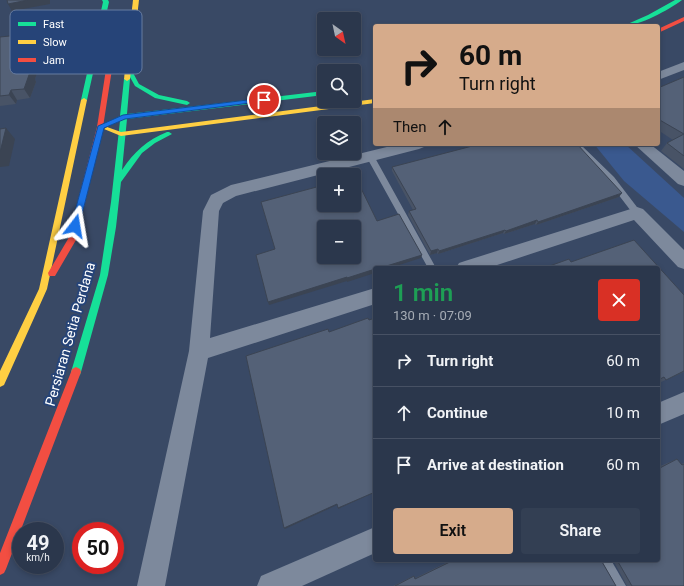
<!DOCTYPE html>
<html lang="en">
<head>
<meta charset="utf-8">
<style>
	:root { --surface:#2b374c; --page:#333f53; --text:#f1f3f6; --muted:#a6acb5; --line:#475164; --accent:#d6ab8b }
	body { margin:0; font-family:Roboto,sans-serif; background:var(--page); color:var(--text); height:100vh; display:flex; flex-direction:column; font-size:15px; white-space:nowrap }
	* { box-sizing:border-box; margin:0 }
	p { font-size:13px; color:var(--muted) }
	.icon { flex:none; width:22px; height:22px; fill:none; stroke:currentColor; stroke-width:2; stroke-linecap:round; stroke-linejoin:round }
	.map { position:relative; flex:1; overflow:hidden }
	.side { position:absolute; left:373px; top:266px; width:287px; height:296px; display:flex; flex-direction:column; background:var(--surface); border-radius:4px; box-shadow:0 2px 6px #0003,0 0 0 1px var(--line) }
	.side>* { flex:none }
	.banner { position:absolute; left:373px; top:24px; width:287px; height:122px; border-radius:4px; box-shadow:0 2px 6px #0003,0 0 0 1px var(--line); background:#d6ab8b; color:#111; overflow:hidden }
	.needle { width:26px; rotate:147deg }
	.controls { position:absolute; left:317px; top:12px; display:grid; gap:8px }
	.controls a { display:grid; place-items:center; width:44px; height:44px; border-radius:4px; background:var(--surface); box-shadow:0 2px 6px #0003,0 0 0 1px var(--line); font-size:20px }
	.speed { position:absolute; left:12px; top:522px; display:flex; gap:8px; font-size:20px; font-weight:700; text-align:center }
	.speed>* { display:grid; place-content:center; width:52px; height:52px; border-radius:50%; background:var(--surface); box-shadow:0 2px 6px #0003,0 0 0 1px var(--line); line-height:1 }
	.speed small { font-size:10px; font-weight:400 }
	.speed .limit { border:6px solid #d22; background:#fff; color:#111 }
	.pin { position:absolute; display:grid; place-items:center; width:34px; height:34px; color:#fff; margin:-17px; border:2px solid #fff; border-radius:50%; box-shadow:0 1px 4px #0007 }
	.me { position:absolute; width:44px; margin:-22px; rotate:14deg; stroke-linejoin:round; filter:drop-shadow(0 0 3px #0008) }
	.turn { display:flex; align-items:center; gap:14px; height:84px; padding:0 20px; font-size:18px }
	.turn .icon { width:52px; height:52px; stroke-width:2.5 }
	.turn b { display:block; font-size:28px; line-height:34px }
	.then { display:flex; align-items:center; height:38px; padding:0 20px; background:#0003; gap:8px; font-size:15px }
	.round { display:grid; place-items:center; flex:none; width:42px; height:42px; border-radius:4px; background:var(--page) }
	.summary { display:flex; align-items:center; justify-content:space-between; height:68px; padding:0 20px }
	h1 { font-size:24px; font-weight:600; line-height:30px; color:#1e9e55 }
	.cta { display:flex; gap:8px; margin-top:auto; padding:8px 20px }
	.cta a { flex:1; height:46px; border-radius:4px; background:var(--accent); color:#111; font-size:16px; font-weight:600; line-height:46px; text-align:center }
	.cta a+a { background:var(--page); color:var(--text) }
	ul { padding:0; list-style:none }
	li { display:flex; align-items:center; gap:12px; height:52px; padding:0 20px; border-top:1px solid var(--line) }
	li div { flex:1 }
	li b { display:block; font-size:15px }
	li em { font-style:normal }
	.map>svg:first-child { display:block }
	.green { fill:#3a598f }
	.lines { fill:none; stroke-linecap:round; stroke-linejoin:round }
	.lane { fill:#7d899c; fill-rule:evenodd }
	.street { fill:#7d899c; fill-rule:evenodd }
	.fast { fill:#16e098; fill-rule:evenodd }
	.slow { fill:#ffcf43; fill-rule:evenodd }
	.jam { fill:#f24e42; fill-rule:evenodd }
	.wall { fill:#485366 }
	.shaded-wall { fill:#3b4453 }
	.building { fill:#546177; stroke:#3b4453; fill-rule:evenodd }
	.route { fill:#1a73e8; stroke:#114b97 }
	.labels { text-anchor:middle; stroke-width:4; stroke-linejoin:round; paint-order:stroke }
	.street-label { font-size:14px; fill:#fff; stroke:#264478 }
	.key { fill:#264478; stroke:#677ca0; stroke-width:1 }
	.key-label { font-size:11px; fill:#fff }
</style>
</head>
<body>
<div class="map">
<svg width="684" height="586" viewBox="0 0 684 586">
	<rect width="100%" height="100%" fill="#394965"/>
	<!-- green -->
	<polygon class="green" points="594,144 625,144 684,198 684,232 624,181"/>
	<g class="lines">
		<!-- lane -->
		<g class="lane">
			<polygon points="572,144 580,144 614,177 640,211 641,213 640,215 634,215 608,181"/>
			<polygon points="367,154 373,154 374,156 436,268 428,268 366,156"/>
			<polygon points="598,560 611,560 626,586 613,586"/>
		</g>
		<!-- street -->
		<g class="street">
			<polygon points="684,62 684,70 658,80 658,72"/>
			<polygon points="399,144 426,144 424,147 419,149 236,196 223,203 219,211 210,338 375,288 375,304 208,358 165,586 137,586 189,351 203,211 211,195 231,185"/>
			<polygon points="634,144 650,144 684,171 684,186 678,184"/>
			<polygon points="637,207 643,209 684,250 684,269 678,267 634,220 488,268 456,268 459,263 465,261"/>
			<polygon points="684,392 684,414 658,425 658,403"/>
			<polygon points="375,527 375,553 302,586 257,586 261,576"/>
		</g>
		<!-- fast -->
		<g class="fast">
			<polygon points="102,0 108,0 109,2 87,100 84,102 81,100 103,2"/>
			<path d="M675,0h7c-13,10 -43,26 -59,26l25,-11z"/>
			<polygon points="127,69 131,69 139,84 159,95 187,101 190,103 187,105 155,98 135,86 126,70"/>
			<path d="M127,77l3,2 -3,35 197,-23v4l-197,24 -5,51c12,-18 25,-30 45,-38h2l3,2 -17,9 -13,10 -21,29 -5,45 -8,48 -27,97 -1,3 -4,2 -4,-2 -1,-3 29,-97 11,-73 9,-81 -9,4 -3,-2 12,-7 4,-37z"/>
		</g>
		<!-- slow -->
		<g class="slow">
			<polygon points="133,0 139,0 130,79 127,81 124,79"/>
			<polygon points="84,98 87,100 47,289 4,385 0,387 0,371 39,289 81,100"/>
			<polygon points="375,99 375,103 121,136 104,129 107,127 121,132"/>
		</g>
		<!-- jam -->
		<g class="jam">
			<polygon points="108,15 111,17 115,50 103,127 76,240 55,276 49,276 48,273 68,239 97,127 109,50 105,17"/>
			<polygon points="684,17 684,21 658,33 658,29"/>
			<polygon points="76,367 80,369 81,372 6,569 4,573 0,575 0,553 71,372 72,369"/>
		</g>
	</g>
	<!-- wall -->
	<g class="wall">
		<polygon points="0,37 44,42 36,67 38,70 35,79 36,82 30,98 17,100 16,104 0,106"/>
		<polygon points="684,77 684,169 661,151 667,143 673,140 658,130 658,88"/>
		<polygon points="392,167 619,197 536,225 535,224 504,234 503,233 438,254 437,253 430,255 408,215 409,211 413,210 392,171"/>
		<polygon points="571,262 684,295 684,372 661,382"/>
		<polygon points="677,459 681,464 684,463 684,586 627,586 613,560 658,560 658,467 672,461"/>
		<polygon points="452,560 601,560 616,586 393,586 413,576 414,576 415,578"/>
	</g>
	<!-- shaded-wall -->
	<g class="shaded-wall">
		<polygon points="28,0 50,0 50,4 12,11 8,4"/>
		<polygon points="39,33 44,42 36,67 38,70 35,79 36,82 30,98 24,89 28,72 28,61"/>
		<polygon points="11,90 17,100 16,104 9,95"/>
		<polygon points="6,128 15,139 9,166 0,167 0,152"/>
		<polygon points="622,193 619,197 536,225 538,222"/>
		<polygon points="537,220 535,224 504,234 506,231"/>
		<polygon points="505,230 503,233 438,254 439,251"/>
		<polygon points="438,249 437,253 430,255 431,251"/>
		<polygon points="422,255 421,258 390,268 380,268"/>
		<polygon points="375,269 375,273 347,282 347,278"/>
		<polygon points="347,277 347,281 269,305 268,302"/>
		<polygon points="375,492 338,509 338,508"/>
		<polygon points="337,504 337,505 285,529 284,528"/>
	</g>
	<!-- building -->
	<g class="building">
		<polygon points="7,0 28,0 8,4"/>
		<polygon points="39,33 28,61 32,61 28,72 30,72 24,89 11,90 9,95 0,96 0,37"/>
		<polygon points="684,77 684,156 667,143 684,134 658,119 658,88"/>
		<polygon points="6,128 0,152 0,129"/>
		<polygon points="480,144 577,144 622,193 538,222 537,220 506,231 505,230 439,251 438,249 431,251 409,211 416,209 392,167"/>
		<path d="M354,176h1l22,45 22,-7 23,41 -42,13h-5v1l-28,9v-1l-79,25 -12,-47 19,-6 -14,-47 63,-17v20h30zM324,227h30v30h-30z"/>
		<polygon points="634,240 684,295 684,371 666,380 664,377 658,380 658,268 544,268 569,259 571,262"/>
		<polygon points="368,318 369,320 375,318 375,492 338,508 337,504 284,528 246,356 328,329 329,332"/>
		<polygon points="677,459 682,465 684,464 684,586 632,586 617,560 658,560 658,469"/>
		<polygon points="454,560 601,560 616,586 395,586 414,576 415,579"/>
	</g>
	<!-- route -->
	<polygon class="route" points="264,98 267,100 266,101 125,119 104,128 79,226 78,228 72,228 71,226 98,126 123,115"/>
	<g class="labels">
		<!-- street labels -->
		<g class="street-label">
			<text transform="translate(70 334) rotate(-74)" y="5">Persiaran Setia Perdana</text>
		</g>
	</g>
	<!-- legend -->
	<rect x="10" y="10" width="132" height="64" rx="6" class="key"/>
	<rect x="18" y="22" width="18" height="4" fill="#16e098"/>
	<rect x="18" y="40" width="18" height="4" fill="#ffcf43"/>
	<rect x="18" y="58" width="18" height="4" fill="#f24e42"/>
	<g class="key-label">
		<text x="43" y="28">Fast</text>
		<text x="43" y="46">Slow</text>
		<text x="43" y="64">Jam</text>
	</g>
</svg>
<div class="controls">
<a><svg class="needle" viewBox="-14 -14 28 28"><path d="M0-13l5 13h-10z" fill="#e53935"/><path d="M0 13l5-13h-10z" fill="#a6acb5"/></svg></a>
<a><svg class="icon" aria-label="search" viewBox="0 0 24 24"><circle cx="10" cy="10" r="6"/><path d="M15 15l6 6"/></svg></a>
<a><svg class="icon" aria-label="layers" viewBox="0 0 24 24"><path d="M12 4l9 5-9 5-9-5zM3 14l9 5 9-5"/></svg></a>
<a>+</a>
<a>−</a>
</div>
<div class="speed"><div>49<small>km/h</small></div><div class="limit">50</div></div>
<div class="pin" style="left:264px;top:100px;background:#d93025"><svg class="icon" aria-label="arrive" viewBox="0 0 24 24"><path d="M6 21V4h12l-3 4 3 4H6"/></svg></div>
<svg class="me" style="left:75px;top:226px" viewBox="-20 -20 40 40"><path d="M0-17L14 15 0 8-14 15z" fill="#1a73e8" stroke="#fff" stroke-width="4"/></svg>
<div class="banner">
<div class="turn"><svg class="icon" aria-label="right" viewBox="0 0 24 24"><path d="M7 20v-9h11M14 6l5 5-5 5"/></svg><div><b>60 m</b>Turn right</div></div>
<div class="then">Then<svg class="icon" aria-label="ahead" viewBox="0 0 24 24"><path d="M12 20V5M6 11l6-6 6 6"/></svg></div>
</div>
<section class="side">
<div class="summary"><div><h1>1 min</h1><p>130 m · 07:09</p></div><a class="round" style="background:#d93025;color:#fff"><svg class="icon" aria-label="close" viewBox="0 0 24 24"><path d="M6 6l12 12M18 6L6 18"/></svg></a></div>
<ul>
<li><svg class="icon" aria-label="right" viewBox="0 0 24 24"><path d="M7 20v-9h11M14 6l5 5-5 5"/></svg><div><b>Turn right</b></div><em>60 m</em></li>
<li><svg class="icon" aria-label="ahead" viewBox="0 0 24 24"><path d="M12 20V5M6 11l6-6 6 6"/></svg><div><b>Continue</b></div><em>10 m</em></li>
<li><svg class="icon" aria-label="arrive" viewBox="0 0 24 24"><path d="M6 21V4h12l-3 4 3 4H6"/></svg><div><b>Arrive at destination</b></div><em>60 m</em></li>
</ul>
<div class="cta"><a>Exit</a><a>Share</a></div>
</section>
</div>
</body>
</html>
